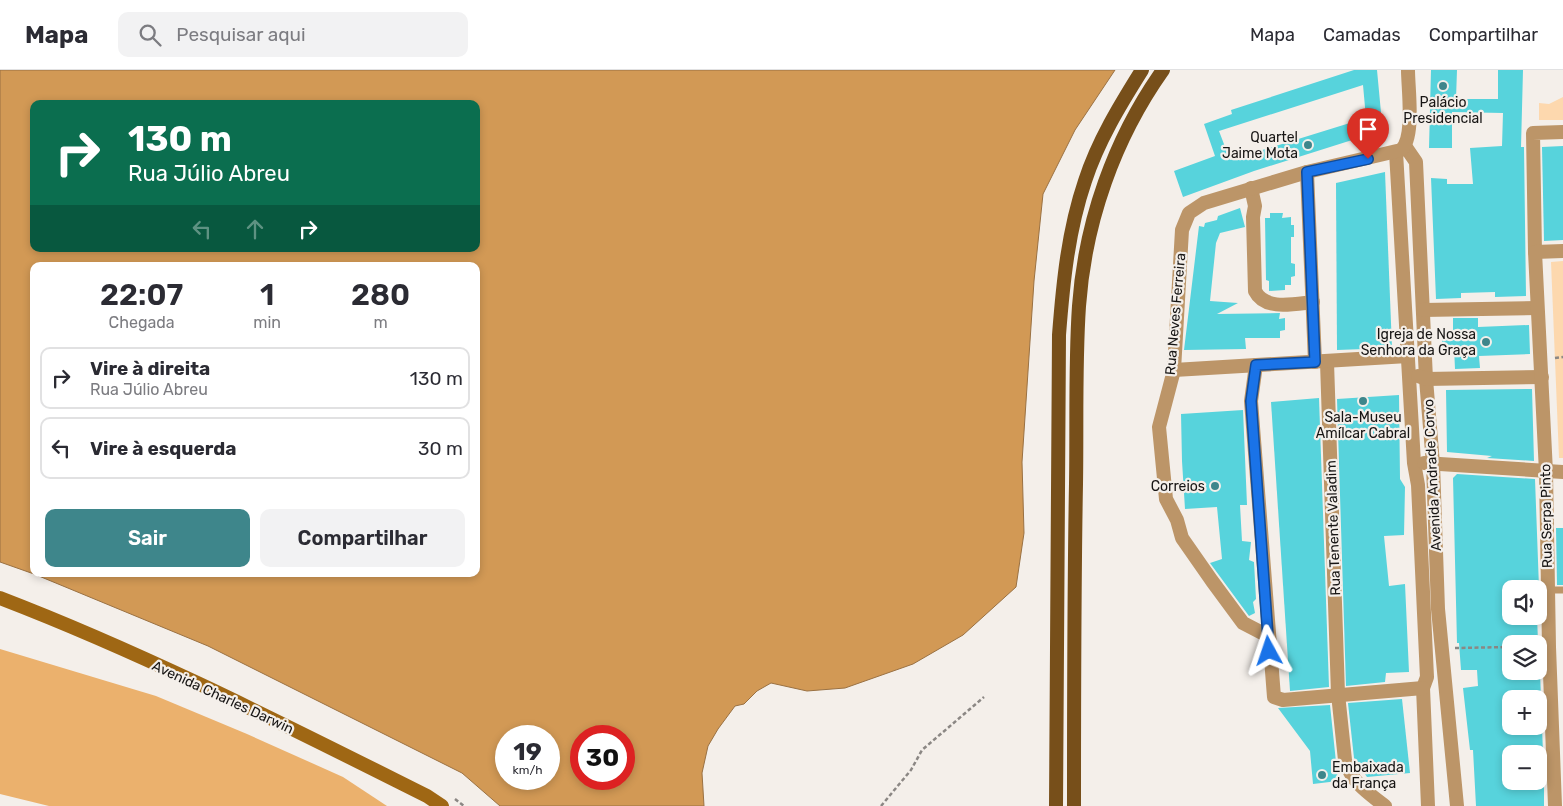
<!DOCTYPE html>
<html lang="pt">
<head>
<meta charset="utf-8">
<style>
	:root { --surface:#fff; --page:#f2f2f3; --text:#2b2b33; --muted:#7c7c81; --line:#e1e1e2; --accent:#3e868b }
	body { margin:0; font-family:Rubik,sans-serif; background:var(--page); color:var(--text); height:100vh; display:flex; flex-direction:column; font-size:19px; white-space:nowrap }
	* { box-sizing:border-box; margin:0 }
	p { font-size:16px; color:var(--muted) }
	.icon { flex:none; width:28px; height:28px; fill:none; stroke:currentColor; stroke-width:2; stroke-linecap:round; stroke-linejoin:round }
	.map { position:relative; flex:1; overflow:hidden }
	.side { position:absolute; left:30px; top:192px; width:450px; height:315px; display:flex; flex-direction:column; background:var(--surface); border-radius:10px; box-shadow:0 2px 8px #0003 }
	.side>* { flex:none }
	.banner { position:absolute; left:30px; top:30px; width:450px; height:152px; border-radius:10px; box-shadow:0 2px 8px #0003; background:#0b6e4f; color:#fff; overflow:hidden }
	.tools { position:absolute; left:1502px; top:510px; display:grid; gap:10px }
	.tools a { display:grid; place-items:center; width:45px; height:45px; border-radius:10px; background:var(--surface); box-shadow:0 2px 8px #0003; font-size:25px }
	.speed { position:absolute; left:495px; top:655px; display:flex; gap:10px; font-size:25px; font-weight:700; text-align:center }
	.speed>* { display:grid; place-content:center; width:65px; height:65px; border-radius:50%; background:var(--surface); box-shadow:0 2px 8px #0003; line-height:1 }
	.speed small { font-size:12px; font-weight:400 }
	.speed .limit { border:8px solid #d22; background:#fff; color:#111 }
	.pin { position:absolute; display:grid; place-items:center; width:42px; height:42px; color:#fff; margin:-51px -21px; border-radius:50% 50% 50% 0; rotate:-45deg; box-shadow:0 0 5px #0007 }
	.pin .icon { rotate:45deg }
	.me { position:absolute; width:55px; margin:-28px; rotate:355deg; stroke-linejoin:round; filter:drop-shadow(0 0 4px #0008) }
	.turn { display:flex; align-items:center; gap:18px; height:105px; padding:0 15px; font-size:22px }
	.turn .icon { width:65px; height:65px; stroke-width:2.5 }
	.turn b { display:block; font-size:35px; line-height:42px }
	.lanes { display:flex; align-items:center; height:48px; padding:0 15px; background:#0003; justify-content:center; gap:25px; direction:ltr }
	.lanes .off { opacity:.35 }
	.eta { display:flex; justify-content:space-evenly; align-items:center; height:85px; text-align:center }
	.eta b { font-size:30px; font-weight:600; line-height:35px }
	.cta { display:flex; gap:10px; margin-top:auto; padding:10px 15px }
	.cta a { flex:1; height:58px; border-radius:10px; background:var(--accent); color:#fff; font-size:20px; font-weight:600; line-height:58px; text-align:center }
	.cta a+a { background:var(--page); color:var(--text) }
	ul { padding:0; list-style:none }
	li { display:flex; align-items:center; gap:15px; height:62px; margin:0 10px 8px; padding:0 5px; border:2px solid var(--line); border-radius:10px }
	li div { flex:1 }
	li b { display:block; font-size:19px }
	li em { font-style:normal }
	header { display:flex; align-items:center; gap:30px; box-sizing:border-box; height:70px; padding:0 25px; background:var(--surface); border-bottom:1px solid var(--line) }
	header strong { font-size:24px }
	nav { display:flex; gap:28px; margin-inline-start:auto; font-size:18px }
	.search { width:350px; height:45px; background:var(--page); display:flex; align-items:center; gap:12px; box-sizing:border-box; padding:0 18px; border-radius:10px; color:var(--muted); font-size:19px }
	.map>svg:first-child { display:block }
	.green { fill:#fdd8ae }
	.forest { fill:#ebb16d }
	.water { fill:#d29955; stroke:#9a7142; fill-rule:evenodd }
	.building { fill:#57d3dc; fill-rule:evenodd }
	.lines { fill:none; stroke-linecap:round; stroke-linejoin:round }
	.path { stroke:#8b8784; stroke-width:2.5; stroke-dasharray:4 2.5; stroke-linecap:butt }
	.service { stroke:#bc9568; stroke-width:7 }
	.minor { stroke:#bc9568; stroke-width:14 }
	.secondary { stroke:#9f6714; stroke-width:14 }
	.primary { stroke:#774f1a; stroke-width:14 }
	.route-casing { stroke:#114b97; stroke-width:12 }
	.route { stroke:#1a73e8; stroke-width:9 }
	.poi-dot { fill:#3e868b; stroke:#f4efea; stroke-width:2 }
	.labels { text-anchor:middle; stroke-width:4.5; stroke-linejoin:round; paint-order:stroke }
	.poi-label { font-size:14px; fill:#171514; stroke:#f4efea; text-anchor:end }
	.street-label { font-size:14px; fill:#171514; stroke:#f4efea }
</style>
</head>
<body>
<header>
<strong>Mapa</strong>
<div class="search"><svg class="icon" aria-label="search" viewBox="0 0 24 24"><circle cx="10" cy="10" r="6"/><path d="M15 15l6 6"/></svg>Pesquisar aqui</div>
<nav><a>Mapa</a><a>Camadas</a><a>Compartilhar</a></nav>
</header>
<div class="map">
<svg width="1563" height="736" viewBox="0 0 1563 736">
	<rect width="100%" height="100%" fill="#f4efea"/>
	<!-- green -->
	<g class="green">
		<polygon points="1563,27 1563,50 1539,50 1539,33 1549,34"/>
		<polygon points="1563,191 1563,388 1559,388 1551,192"/>
	</g>
	<!-- forest -->
	<polygon class="forest" points="0,579 156,626 247,664 343,707 387,736 49,736 0,724"/>
	<!-- water -->
	<path class="water" d="M0,0h1115l-40,60 -32,64 -9,87 -12,181 2,71 -8,54 -53,48 -50,29 -68,24 -38,3 -36,-8 -14,8 -13,13 -9,2 -17,23 -10,17 -6,27 2,33h-204l-38,-33 -254,-127 -174,-72h442v-308h-442v308l-34,-12zM34,34h442v145h-442zM506,666h43v43h-43zM624,666v43h-43v-43z"/>
	<!-- building -->
	<g class="building">
		<path d="M1354,0h23l6,64 -15,1 -114,36 -71,26 -9,-26 41,-15 -11,-32 28,-10 -1,-4zM1363,15l3,33 -136,42 -11,-29z"/>
		<polygon points="1431,0 1457,0 1456,29 1498,29 1498,0 1523,0 1521,77 1524,77 1526,226 1495,227 1495,222 1461,223 1461,228 1436,229 1431,108 1447,109 1447,114 1473,114 1470,78 1502,76 1503,43 1452,42 1452,78 1429,78"/>
		<polygon points="1563,76 1563,170 1544,171 1542,77"/>
		<polygon points="1385,102 1392,278 1337,280 1336,113"/>
		<polygon points="1240,138 1245,157 1220,163 1216,173 1210,231 1238,233 1217,244 1280,243 1279,249 1285,248 1285,260 1280,261 1280,268 1245,268 1246,279 1184,280 1199,156 1204,157 1205,153 1217,150 1218,146"/>
		<polygon points="1270,143 1283,143 1282,148 1291,147 1291,155 1294,155 1294,167 1291,167 1291,193 1295,194 1295,206 1291,207 1291,215 1285,215 1285,220 1269,221 1269,211 1266,210 1265,148 1270,148"/>
		<polygon points="1453,248 1478,248 1478,257 1529,255 1530,284 1479,286 1480,298 1455,299 1454,277 1442,278 1442,266 1453,266"/>
		<polygon points="1532,319 1534,391 1487,388 1492,386 1447,382 1446,320"/>
		<polygon points="1399,325 1400,409 1405,417 1404,465 1384,466 1389,516 1405,514 1409,602 1386,603 1385,612 1346,616 1337,329"/>
		<polygon points="1319,328 1329,617 1290,621 1271,332"/>
		<polygon points="1243,340 1247,435 1240,435 1242,471 1251,472 1249,490 1254,492 1256,529 1253,532 1255,543 1249,546 1210,493 1222,489 1217,437 1185,439 1182,391 1181,344"/>
		<polygon points="1457,404 1535,409 1539,518 1511,519 1511,546 1537,546 1538,572 1511,572 1511,601 1540,601 1541,629 1511,629 1511,656 1542,656 1543,684 1511,684 1511,711 1544,711 1544,736 1476,736 1473,680 1470,680 1463,618 1478,616 1477,600 1461,600 1459,573 1457,573 1453,408"/>
		<polygon points="1556,458 1563,458 1563,515 1557,515"/>
		<polygon points="1402,629 1410,703 1367,707 1354,688 1348,633"/>
		<polygon points="1330,635 1338,711 1313,714 1310,681 1278,638"/>
	</g>
	<g class="lines">
		<!-- path -->
		<g class="path">
			<polyline points="1555,288 1563,287"/>
			<polyline points="1455,578 1511,577"/>
			<polyline points="455,729 464,736"/>
			<polyline points="881,736 911,700 922,680 984,627"/>
		</g>
		<!-- service -->
		<polyline class="service" points="1548,520 1563,520"/>
		<!-- minor -->
		<g class="minor">
			<polyline points="1405,76 1416,92 1426,309 1433,394 1438,539 1457,736"/>
			<polyline points="1396,82 1414,393 1418,415 1427,607 1423,618 1428,736"/>
			<polyline points="1307,102 1315,292"/>
			<path d="M1251,118l4,18 -2,11 2,74c10,20 39,13 58,11"/>
			<polyline points="1535,182 1533,63 1563,62"/>
			<polyline points="1423,240 1537,238"/>
			<path d="M1327,292l11,332 7,66c6,22 23,33 40,46"/>
			<polyline points="1256,295 1251,331 1274,627 1283,630 1423,618"/>
			<polyline points="1174,300 1408,286"/>
			<polyline points="1418,306 1426,309 1542,307"/>
			<polyline points="1424,393 1563,402"/>
			<path d="M1268,566l-25,-13 -31,-42 -30,-43 -5,-18 -11,-21 -7,-72 15,-57 8,-140 7,-17 15,-10 103,-31 94,-22c14,-12 7,-61 7,-80"/>
			<polyline points="1555,736 1549,577 1546,402 1535,182 1563,181"/>
		</g>
		<!-- secondary -->
		<path class="secondary" d="M0,528c146,56 287,128 427,198l15,10"/>
		<!-- primary -->
		<g class="primary">
			<path d="M1056,736l3,-471c4,-52 9,-104 26,-154 13,-40 35,-76 57,-111"/>
			<path d="M1074,736c0,-107 0,-214 2,-322 1,-59 -1,-119 3,-178 6,-84 35,-167 84,-236"/>
		</g>
	</g>
	<g class="lines">
		<defs>
			<polyline id="route" points="1269,581 1251,331 1256,295 1315,292 1307,102 1368,89"/>
		</defs>
		<!-- route casing -->
		<use href="#route" class="route-casing"/>
		<!-- route -->
		<use href="#route" class="route"/>
	</g>
	<!-- markers -->
	<g class="poi-dot">
		<circle cx="1443" cy="16" r="5"/>
		<circle cx="1308" cy="75" r="5"/>
		<circle cx="1486" cy="272" r="5"/>
		<circle cx="1363" cy="331" r="5"/>
		<circle cx="1215" cy="416" r="5"/>
		<circle cx="1322" cy="705" r="5"/>
	</g>
	<g class="labels">
		<!-- poi labels -->
		<g class="poi-label">
			<text x="1443" y="37" text-anchor="middle">Palácio<tspan x="1443" dy="16">Presidencial</tspan></text>
			<text x="1298" y="72">Quartel<tspan x="1298" dy="16">Jaime Mota</tspan></text>
			<text x="1476" y="269">Igreja de Nossa<tspan x="1476" dy="16">Senhora da Graça</tspan></text>
			<text x="1363" y="352" text-anchor="middle">Sala-Museu<tspan x="1363" dy="16">Amílcar Cabral</tspan></text>
			<text x="1205" y="421">Correios</text>
			<text x="1332" y="702" text-anchor="start">Embaixada<tspan x="1332" dy="16">da França</tspan></text>
		</g>
		<!-- street labels -->
		<g class="street-label">
			<text transform="translate(1175 244) rotate(-85)" y="5">Rua Neves Ferreira</text>
			<text transform="translate(1432 405) rotate(-93)" y="5">Avenida Andrade Corvo</text>
			<text transform="translate(1546 446) rotate(-91)" y="5">Rua Serpa Pinto</text>
			<text transform="translate(1333 458) rotate(-92)" y="5">Rua Tenente Valadim</text>
			<text transform="translate(223 627) rotate(25)" y="5">Avenida Charles Darwin</text>
		</g>
	</g>
</svg>
<div class="tools">
<a><svg class="icon" aria-label="sound" viewBox="0 0 24 24"><path d="M4 9h4l5-4v14l-5-4H4zM17 9q2 3 0 6"/></svg></a>
<a><svg class="icon" aria-label="layers" viewBox="0 0 24 24"><path d="M12 4l9 5-9 5-9-5zM3 14l9 5 9-5"/></svg></a>
<a>+</a>
<a>−</a>
</div>
<div class="speed"><div>19<small>km/h</small></div><div class="limit">30</div></div>
<div class="pin" style="left:1368px;top:89px;background:#d93025"><svg class="icon" aria-label="arrive" viewBox="0 0 24 24"><path d="M6 21V4h12l-3 4 3 4H6"/></svg></div>
<svg class="me" style="left:1269px;top:581px" viewBox="-20 -20 40 40"><path d="M0-17L14 15 0 8-14 15z" fill="#1a73e8" stroke="#fff" stroke-width="4"/></svg>
<div class="banner">
<div class="turn"><svg class="icon" aria-label="right" viewBox="0 0 24 24"><path d="M7 20v-9h11M14 6l5 5-5 5"/></svg><div><b>130 m</b>Rua Júlio Abreu</div></div>
<div class="lanes"><svg class="icon off" aria-label="left" viewBox="0 0 24 24"><path d="M17 20v-9H6M10 6l-5 5 5 5"/></svg><svg class="icon off" aria-label="ahead" viewBox="0 0 24 24"><path d="M12 20V5M6 11l6-6 6 6"/></svg><svg class="icon" aria-label="right" viewBox="0 0 24 24"><path d="M7 20v-9h11M14 6l5 5-5 5"/></svg></div>
</div>
<section class="side">
<div class="eta">
<div><b>22:07</b><p>Chegada</p></div>
<div><b>1</b><p>min</p></div>
<div><b>280</b><p>m</p></div>
</div>
<ul>
<li><svg class="icon" aria-label="right" viewBox="0 0 24 24"><path d="M7 20v-9h11M14 6l5 5-5 5"/></svg><div><b>Vire à direita</b><p>Rua Júlio Abreu</p></div><em>130 m</em></li>
<li><svg class="icon" aria-label="left" viewBox="0 0 24 24"><path d="M17 20v-9H6M10 6l-5 5 5 5"/></svg><div><b>Vire à esquerda</b></div><em>30 m</em></li>
</ul>
<div class="cta"><a>Sair</a><a>Compartilhar</a></div>
</section>
</div>
</body>
</html>
